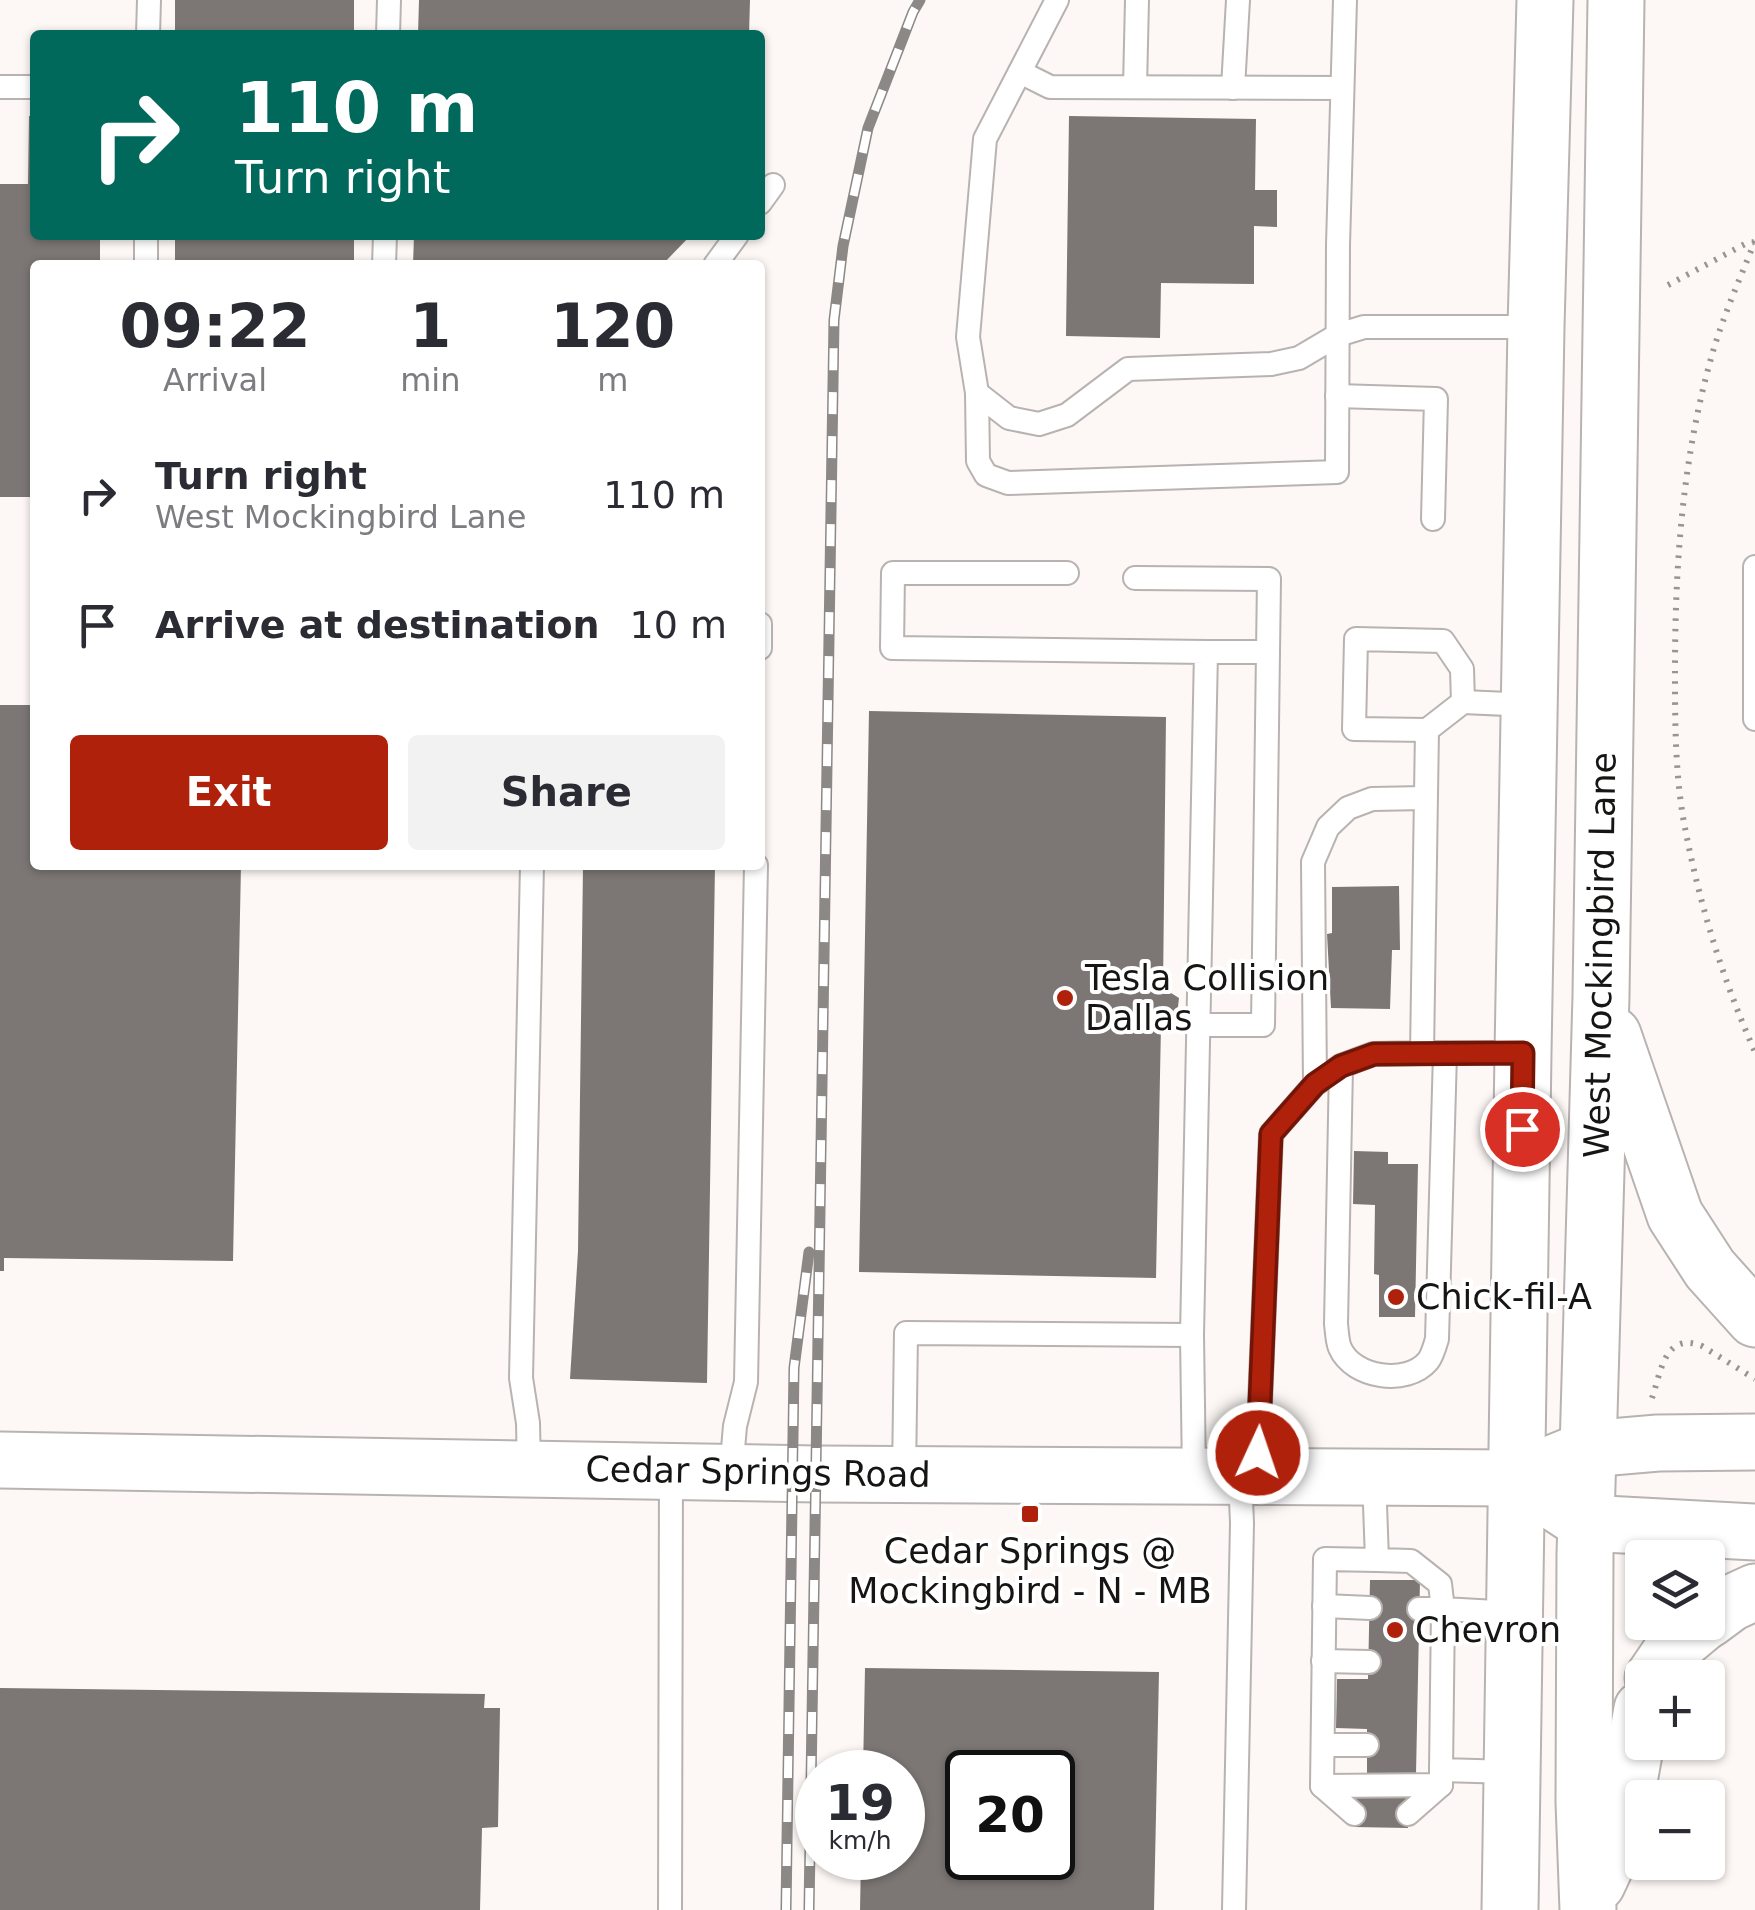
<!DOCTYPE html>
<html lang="en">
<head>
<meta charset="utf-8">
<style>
	:root { --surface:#fff; --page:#f2f2f3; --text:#2b2b33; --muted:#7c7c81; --accent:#af210b }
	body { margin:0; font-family:"DejaVu Sans",sans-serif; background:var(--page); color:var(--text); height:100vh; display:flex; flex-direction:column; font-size:38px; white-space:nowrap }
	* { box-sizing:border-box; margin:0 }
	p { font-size:32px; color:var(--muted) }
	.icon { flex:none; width:55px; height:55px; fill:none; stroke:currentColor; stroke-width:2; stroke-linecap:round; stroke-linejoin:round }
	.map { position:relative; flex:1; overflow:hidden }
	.sheet { position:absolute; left:30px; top:260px; width:735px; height:610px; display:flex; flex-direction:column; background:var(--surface); border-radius:10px; box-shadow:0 2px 8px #0004 }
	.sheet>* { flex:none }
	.top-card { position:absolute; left:30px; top:30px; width:735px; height:210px; border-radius:10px; box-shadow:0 2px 8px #0004; background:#00695c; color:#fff; overflow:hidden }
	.fabs { position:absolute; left:1625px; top:1540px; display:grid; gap:20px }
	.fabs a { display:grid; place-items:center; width:100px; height:100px; border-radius:10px; background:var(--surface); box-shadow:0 2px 8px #0004; font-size:50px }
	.speed { position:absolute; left:795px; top:1750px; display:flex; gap:20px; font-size:50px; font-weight:700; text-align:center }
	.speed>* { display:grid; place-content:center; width:130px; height:130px; border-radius:50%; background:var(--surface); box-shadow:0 2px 8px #0004; line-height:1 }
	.speed small { font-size:25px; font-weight:400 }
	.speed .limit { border:5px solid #111; border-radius:15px; background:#fff; color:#111 }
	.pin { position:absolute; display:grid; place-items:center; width:85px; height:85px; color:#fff; margin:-42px; border:5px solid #fff; border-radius:50%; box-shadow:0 2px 10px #0007 }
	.me { position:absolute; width:110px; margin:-55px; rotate:3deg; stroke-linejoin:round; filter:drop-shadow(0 0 8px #0008) }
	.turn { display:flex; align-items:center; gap:35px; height:210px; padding:0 40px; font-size:45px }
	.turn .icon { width:130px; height:130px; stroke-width:2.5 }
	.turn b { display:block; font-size:70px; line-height:85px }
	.eta { display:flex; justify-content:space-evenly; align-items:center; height:170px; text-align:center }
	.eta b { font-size:60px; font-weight:800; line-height:70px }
	.primary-button { display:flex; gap:20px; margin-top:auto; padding:20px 40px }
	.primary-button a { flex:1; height:115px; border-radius:10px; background:var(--accent); color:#fff; font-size:40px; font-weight:800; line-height:115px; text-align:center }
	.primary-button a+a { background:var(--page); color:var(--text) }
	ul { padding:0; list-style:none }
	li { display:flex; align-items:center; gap:30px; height:130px; padding:0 40px }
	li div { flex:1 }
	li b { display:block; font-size:38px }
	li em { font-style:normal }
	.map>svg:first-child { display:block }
	.building { fill:#7c7775; fill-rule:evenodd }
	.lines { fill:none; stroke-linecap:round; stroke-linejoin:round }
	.lane-casing { stroke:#b8b3b0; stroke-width:26 }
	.secondary-casing { stroke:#b8b3b0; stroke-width:59 }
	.path { stroke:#989492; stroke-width:6; stroke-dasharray:2.5 8; stroke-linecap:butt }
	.lane { stroke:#fff; stroke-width:22 }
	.secondary { stroke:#fff; stroke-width:55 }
	.rail-casing { stroke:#8c8886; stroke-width:11 }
	.rail { stroke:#fff; stroke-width:8; stroke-dasharray:22; stroke-linecap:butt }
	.route-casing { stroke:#721507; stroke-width:25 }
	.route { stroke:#af210b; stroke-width:18 }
	.poi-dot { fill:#af210b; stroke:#fff; stroke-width:4 }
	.labels { text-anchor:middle; stroke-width:8; stroke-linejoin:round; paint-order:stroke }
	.street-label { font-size:35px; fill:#161514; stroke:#fff }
	.poi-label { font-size:35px; fill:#161514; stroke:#fff; text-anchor:start }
</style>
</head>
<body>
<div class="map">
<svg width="1755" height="1910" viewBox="0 0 1755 1910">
	<rect width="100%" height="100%" fill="#fdf8f5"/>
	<!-- building -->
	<g class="building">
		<rect x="175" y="0" width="179" height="35"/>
		<polygon points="419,0 750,0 749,35 418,35"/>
		<polygon points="29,116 35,116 35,235 100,235 100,265 35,265 35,497 0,497 0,184 28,184"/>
		<polygon points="1069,116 1256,119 1255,190 1277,190 1277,227 1254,226 1254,284 1161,283 1160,338 1066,336"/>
		<rect x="175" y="235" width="179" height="30"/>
		<polygon points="414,235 691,235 662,265 413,265"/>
		<polygon points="0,705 35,705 35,865 241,865 233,1261 4,1258 4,1271 0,1271"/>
		<polygon points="869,711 1166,717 1163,988 1179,998 1176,1024 1161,1025 1156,1278 859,1272"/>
		<polygon points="583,865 715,865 707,1383 570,1379 578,1251"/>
		<polygon points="1399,886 1400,950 1392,950 1390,1009 1331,1008 1327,934 1332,933 1332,887"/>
		<polygon points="1354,1151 1388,1152 1388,1164 1418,1164 1415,1317 1379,1317 1379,1275 1374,1274 1375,1205 1353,1204"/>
		<polygon points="1370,1580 1420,1580 1416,1774 1367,1773 1367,1729 1336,1728 1337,1679 1368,1679"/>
		<path d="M865,1668l294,4 -5,238h-294l1,-52h41v-86h-39zM968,1772h84v86h-84z"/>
		<polygon points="0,1688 485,1694 484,1708 500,1708 498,1827 482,1828 480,1910 0,1910"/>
		<polygon points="1354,1797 1408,1798 1408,1828 1353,1827"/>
	</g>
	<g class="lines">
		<defs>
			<g id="lane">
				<polyline points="1057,0 985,139 968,337 977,393 1009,418 1039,424 1067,415 1128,369 1271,364 1299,358 1338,335 1364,327 1536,327"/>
				<polyline points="148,35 149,0"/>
				<polyline points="388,35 389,0"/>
				<polyline points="1020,72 1050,87 1342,88"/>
				<polyline points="0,87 35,87"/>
				<polyline points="1135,87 1137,0"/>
				<polyline points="1233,88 1238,0"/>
				<polyline points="760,203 773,185"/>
				<polyline points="146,265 146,235"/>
				<polyline points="384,265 385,235"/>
				<polyline points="715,265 737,235"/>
				<polyline points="977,393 978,461 986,475 1008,483 1337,472 1338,245 1345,0"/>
				<polyline points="1337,396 1436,399 1433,519"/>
				<polyline points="1755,567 1755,719"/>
				<polyline points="1067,573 893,573 892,648 1206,652 1192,1335 1194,1476"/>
				<polyline points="1135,578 1269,579 1268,652 1206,652"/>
				<polyline points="760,624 760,648"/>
				<polyline points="1427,730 1354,729 1356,639 1443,641 1462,669 1463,702"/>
				<polyline points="1198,1025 1263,1025 1268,652"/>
				<polyline points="1430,1053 1523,1053"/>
				<path d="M1341,1066l-5,258c1,7 1,17 4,24 13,30 67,38 88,13 4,-5 7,-15 9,-22l8,-286"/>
				<polyline points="1315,1084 1313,862 1328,827 1348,808 1372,799 1425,798"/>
				<polyline points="529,1469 528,1423 521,1378 532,865"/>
				<polyline points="731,1472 735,1426 746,1382 756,865"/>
				<polyline points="904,1474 906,1333 1192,1335"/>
				<polyline points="1257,1476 1271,1134 1315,1084 1341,1066 1373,1054 1422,1053 1427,730 1463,702 1529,705"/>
				<polyline points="1374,1477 1377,1560 1411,1561 1440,1584 1443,1609 1514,1613"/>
				<polyline points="1377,1560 1325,1559 1322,1786 1441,1785 1441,1770"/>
				<polyline points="1324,1606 1370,1608"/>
				<polyline points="1419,1609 1443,1609 1441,1770 1511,1772"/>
				<polyline points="1323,1661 1369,1662"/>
				<polyline points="1323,1745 1367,1745"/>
				<polyline points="1322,1786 1354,1814"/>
				<polyline points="1408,1814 1441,1785"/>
				<polyline points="670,1910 671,1471"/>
				<polyline points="1234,1910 1242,1523 1240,1476"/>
			</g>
			<g id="secondary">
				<polyline points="1613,1035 1675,1215 1710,1269 1755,1319"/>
				<polyline points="0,1460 817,1474 1516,1478 1588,1449 1658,1443 1755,1442"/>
				<polyline points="1557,1504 1586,1523 1755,1532"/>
				<polyline points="1708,1620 1731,1603 1755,1592"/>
				<polyline points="1653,1678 1674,1647 1704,1622"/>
				<polyline points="1597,1884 1619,1837 1642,1709"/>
				<polyline points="1510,1910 1523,1053 1536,327 1545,0"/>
				<polyline points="1588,1910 1584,1802 1585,1555 1601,996 1616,0"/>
			</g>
		</defs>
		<!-- lane casing -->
		<use href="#lane" class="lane-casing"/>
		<!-- secondary casing -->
		<use href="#secondary" class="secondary-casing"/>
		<!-- path -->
		<g class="path">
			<path d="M1755,241c-14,35 -30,71 -41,107 -31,104 -39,213 -39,322 0,52 0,107 10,158 15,78 38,152 70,224"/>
			<polyline points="1668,285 1745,244 1754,242"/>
			<path d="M1652,1398c9,-25 12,-67 50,-52l53,33"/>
		</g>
		<!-- lane -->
		<use href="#lane" class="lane"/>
		<!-- secondary -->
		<use href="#secondary" class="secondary"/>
		<defs>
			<g id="rail">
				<polyline points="786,1910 794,1368 809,1252"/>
				<polyline points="809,1910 834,320 843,246 868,128 913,12 920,0"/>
			</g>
		</defs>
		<!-- rail casing -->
		<use href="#rail" class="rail-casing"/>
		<!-- rail -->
		<use href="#rail" class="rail"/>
	</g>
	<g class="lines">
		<defs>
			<polyline id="route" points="1258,1453 1271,1134 1315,1084 1341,1066 1374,1054 1523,1053 1522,1129"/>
		</defs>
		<!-- route casing -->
		<use href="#route" class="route-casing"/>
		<!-- route -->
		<use href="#route" class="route"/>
	</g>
	<!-- markers -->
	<g class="poi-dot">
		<circle cx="1065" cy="998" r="10"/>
		<circle cx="1396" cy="1297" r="10"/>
		<rect x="1020" y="1504" width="20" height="20" rx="5"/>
		<circle cx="1395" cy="1630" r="10"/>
	</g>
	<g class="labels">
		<!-- street labels -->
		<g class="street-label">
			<text transform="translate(1600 955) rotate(-89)" y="12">West Mockingbird Lane</text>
			<text transform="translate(758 1472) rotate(1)" y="12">Cedar Springs Road</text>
		</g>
		<!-- poi labels -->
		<g class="poi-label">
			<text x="1085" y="990">Tesla Collision<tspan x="1085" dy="40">Dallas</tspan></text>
			<text x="1416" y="1309">Chick-fil-A</text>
			<text x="1030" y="1563" text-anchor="middle">Cedar Springs @<tspan x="1030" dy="40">Mockingbird - N - MB</tspan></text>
			<text x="1415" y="1642">Chevron</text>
		</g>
	</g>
</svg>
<div class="fabs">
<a><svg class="icon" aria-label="layers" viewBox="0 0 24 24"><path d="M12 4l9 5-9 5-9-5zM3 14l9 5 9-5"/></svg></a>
<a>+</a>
<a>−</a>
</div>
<div class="speed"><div>19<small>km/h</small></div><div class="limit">20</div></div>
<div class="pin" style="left:1522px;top:1129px;background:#d93025"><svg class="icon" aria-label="arrive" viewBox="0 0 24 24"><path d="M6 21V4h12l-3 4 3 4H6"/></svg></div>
<svg class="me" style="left:1258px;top:1453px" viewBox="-20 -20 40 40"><circle r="17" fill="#af210b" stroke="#fff" stroke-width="3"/><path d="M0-11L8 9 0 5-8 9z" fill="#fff"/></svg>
<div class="top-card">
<div class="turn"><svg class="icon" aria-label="right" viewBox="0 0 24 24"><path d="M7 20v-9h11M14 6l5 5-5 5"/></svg><div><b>110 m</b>Turn right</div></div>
</div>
<section class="sheet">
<div class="eta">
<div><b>09:22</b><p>Arrival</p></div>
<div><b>1</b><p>min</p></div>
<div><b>120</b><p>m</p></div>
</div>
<ul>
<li><svg class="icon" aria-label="right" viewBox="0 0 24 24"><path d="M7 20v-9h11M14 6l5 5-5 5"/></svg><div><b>Turn right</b><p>West Mockingbird Lane</p></div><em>110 m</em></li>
<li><svg class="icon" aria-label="arrive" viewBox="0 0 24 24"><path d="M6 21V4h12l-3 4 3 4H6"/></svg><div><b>Arrive at destination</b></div><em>10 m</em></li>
</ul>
<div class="primary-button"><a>Exit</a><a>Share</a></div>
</section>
</div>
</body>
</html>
